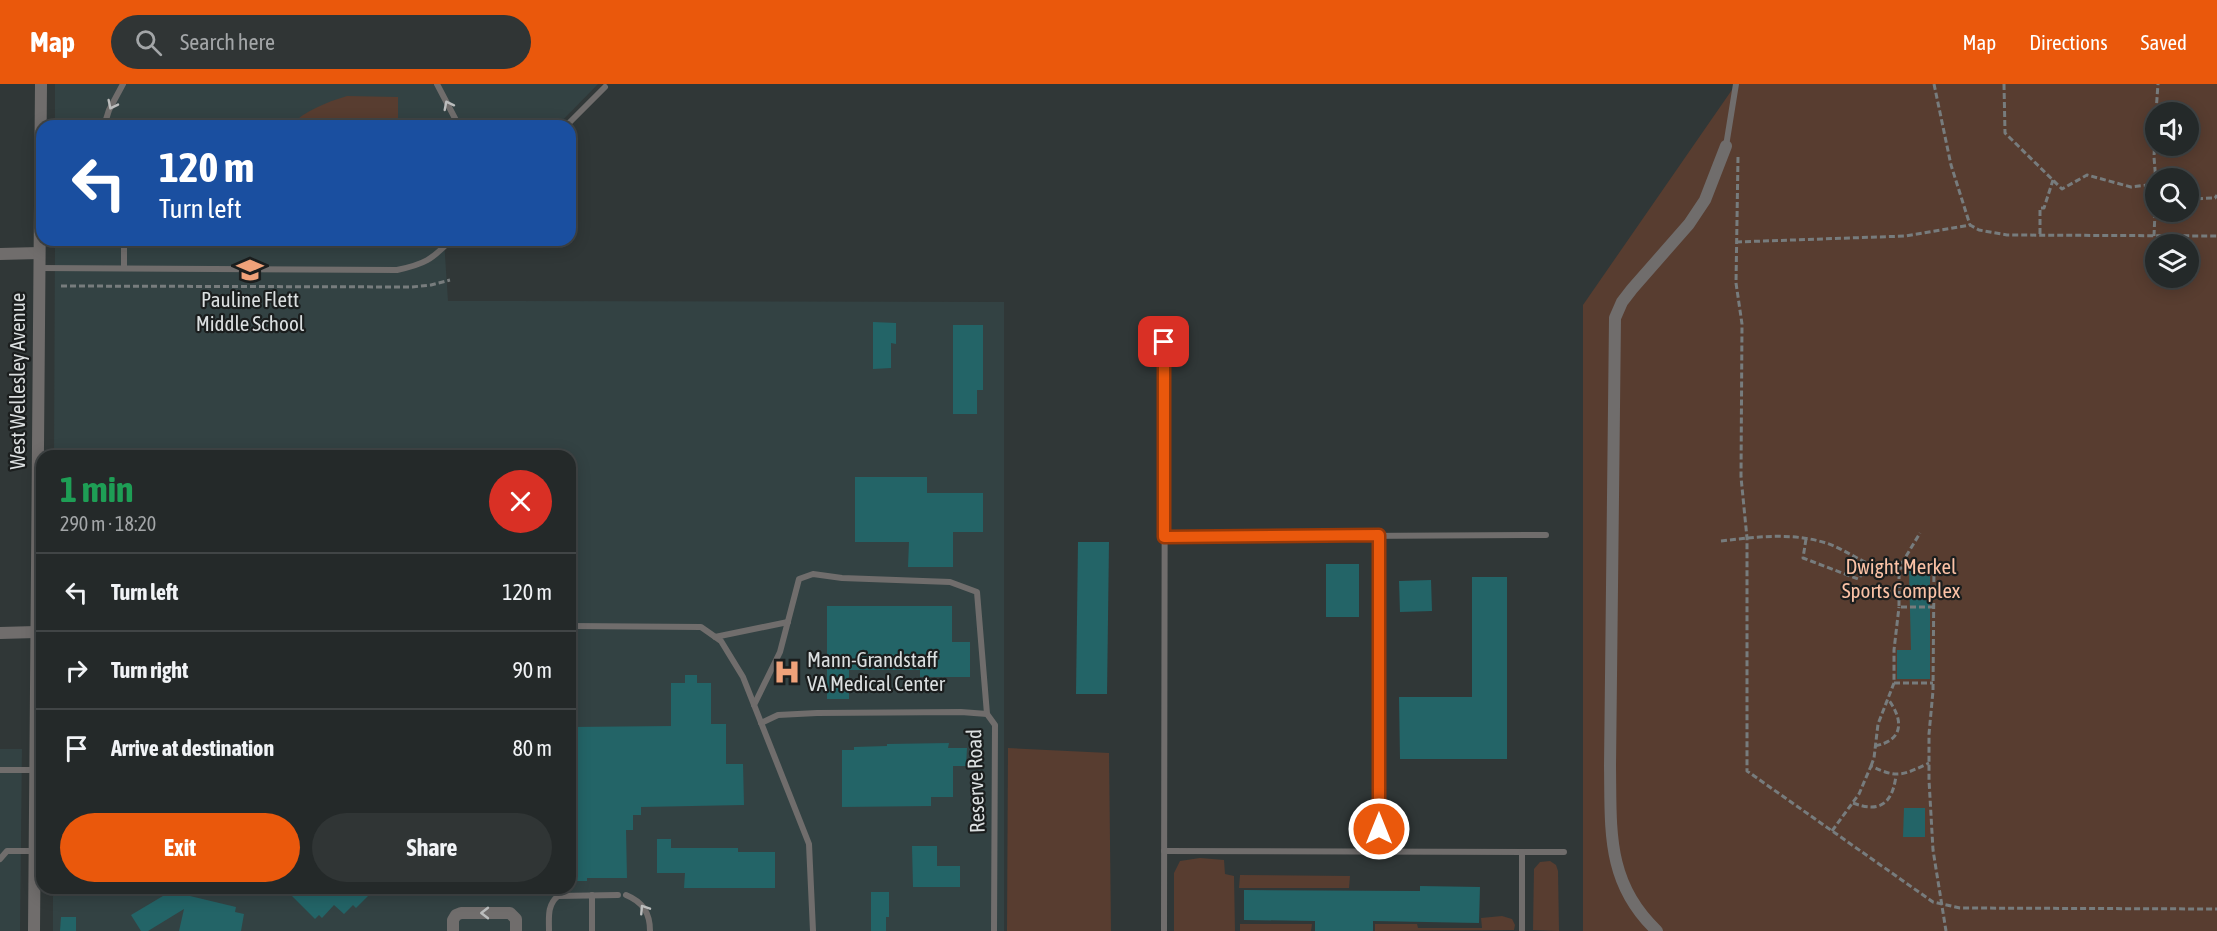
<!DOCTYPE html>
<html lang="en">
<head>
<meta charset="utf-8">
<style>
	:root { --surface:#242929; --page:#303535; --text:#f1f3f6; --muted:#a3a6a8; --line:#414546; --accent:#ea580c }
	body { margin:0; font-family:"Asap Condensed",sans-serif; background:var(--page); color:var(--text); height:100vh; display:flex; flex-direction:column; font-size:22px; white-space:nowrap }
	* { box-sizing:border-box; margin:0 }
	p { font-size:20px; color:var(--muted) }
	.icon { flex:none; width:33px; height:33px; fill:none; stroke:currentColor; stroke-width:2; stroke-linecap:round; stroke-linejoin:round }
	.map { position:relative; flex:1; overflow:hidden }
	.sheet { position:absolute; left:36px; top:366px; width:540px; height:444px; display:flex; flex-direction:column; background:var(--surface); border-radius:18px; box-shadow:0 3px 15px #0003,0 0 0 2px var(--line) }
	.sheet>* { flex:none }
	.top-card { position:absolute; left:36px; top:36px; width:540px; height:126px; border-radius:18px; box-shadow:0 3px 15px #0003,0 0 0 2px var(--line); background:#1a4fa0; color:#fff; overflow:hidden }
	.fabs { position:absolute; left:2145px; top:18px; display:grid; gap:12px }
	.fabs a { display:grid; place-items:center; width:54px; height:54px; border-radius:50%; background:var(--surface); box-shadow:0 3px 15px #0003,0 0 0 2px var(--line); font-size:30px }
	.pin { position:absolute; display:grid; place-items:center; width:51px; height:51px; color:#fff; margin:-26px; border-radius:12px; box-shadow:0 3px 9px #0006 }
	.me { position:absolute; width:66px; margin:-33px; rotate:0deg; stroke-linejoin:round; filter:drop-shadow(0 0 4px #0008) }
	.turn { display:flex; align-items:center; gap:21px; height:126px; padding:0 24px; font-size:27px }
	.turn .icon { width:78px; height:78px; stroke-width:2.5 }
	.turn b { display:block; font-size:42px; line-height:51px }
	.round { display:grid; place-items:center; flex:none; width:63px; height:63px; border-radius:32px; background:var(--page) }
	.summary { display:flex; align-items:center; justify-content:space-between; height:102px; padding:0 24px }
	h1 { font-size:36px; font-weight:700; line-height:45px; color:#1e9e55 }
	.primary-button { display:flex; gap:12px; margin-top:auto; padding:12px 24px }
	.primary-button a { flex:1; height:69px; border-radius:36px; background:var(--accent); color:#fff; font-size:24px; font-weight:700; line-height:69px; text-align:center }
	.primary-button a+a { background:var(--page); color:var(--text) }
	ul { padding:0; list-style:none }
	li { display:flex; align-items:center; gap:18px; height:78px; padding:0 24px; border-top:2px solid var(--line) }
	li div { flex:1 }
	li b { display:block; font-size:22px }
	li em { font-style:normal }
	header { display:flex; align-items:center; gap:36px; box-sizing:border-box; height:84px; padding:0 30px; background:var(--accent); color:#fff }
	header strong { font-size:28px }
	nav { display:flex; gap:33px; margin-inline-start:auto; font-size:21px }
	.search { width:420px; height:54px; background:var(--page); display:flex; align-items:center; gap:15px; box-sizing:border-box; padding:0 21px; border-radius:33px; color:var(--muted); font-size:22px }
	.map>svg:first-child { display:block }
	.built { fill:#334243 }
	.green { fill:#583d30; fill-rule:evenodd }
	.building { fill:#236467 }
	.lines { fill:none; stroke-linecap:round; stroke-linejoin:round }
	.path { stroke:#777c7d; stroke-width:3; stroke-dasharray:6 3; stroke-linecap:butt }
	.lane { stroke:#706d6c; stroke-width:6 }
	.street { stroke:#706d6c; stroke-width:12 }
	.oneway { stroke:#bbbdbd }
	.route-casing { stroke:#983908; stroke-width:15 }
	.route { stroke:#ea580c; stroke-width:10 }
	.labels { text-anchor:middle; stroke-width:4.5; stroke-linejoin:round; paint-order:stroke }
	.poi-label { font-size:21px; fill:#dbdfe0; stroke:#1b1e1e }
	.street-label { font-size:21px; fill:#dbdfe0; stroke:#1b1e1e }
	.park-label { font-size:21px; fill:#fbc2a6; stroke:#1b1e1e }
</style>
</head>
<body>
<header>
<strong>Map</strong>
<div class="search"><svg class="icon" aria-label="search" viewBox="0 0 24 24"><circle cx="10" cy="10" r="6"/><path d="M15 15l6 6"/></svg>Search here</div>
<nav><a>Map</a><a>Directions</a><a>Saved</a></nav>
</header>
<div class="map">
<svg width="2217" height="847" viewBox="0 0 2217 847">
	<rect width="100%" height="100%" fill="#303737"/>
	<!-- built -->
	<g class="built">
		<polygon points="55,0 598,0 557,42 55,42"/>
		<polygon points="55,156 444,156 448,217 1004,218 1004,847 53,847 53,804 570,804 570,372 54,372"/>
		<polygon points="0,665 22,665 20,847 0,847"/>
	</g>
	<!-- green -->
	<g class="green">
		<path d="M1736,0h481v847h-634v-626zM2156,28h32v34h-32zM2156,94h32v34h-32zM2156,160h32v34h-32z"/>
		<path d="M347,12l51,1v29h-108c14,-15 37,-24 57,-30z"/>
		<polygon points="1008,664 1109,669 1111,847 1007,847"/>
		<polygon points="1200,774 1224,776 1225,790 1234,792 1235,847 1174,847 1174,789 1180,777"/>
		<polygon points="1550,777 1556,781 1558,787 1559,847 1533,846 1534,785 1540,778"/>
		<polygon points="1240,791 1350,792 1349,804 1239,804"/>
		<polygon points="1502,832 1512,835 1515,841 1514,846 1375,847 1375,840 1417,840 1418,844 1482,844 1481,834"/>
		<polygon points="1240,840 1312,840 1311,847 1240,847"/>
	</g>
	<!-- building -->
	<g class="building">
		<polygon points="873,238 896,239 896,260 891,259 891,284 873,285"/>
		<polygon points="953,241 983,241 983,306 977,306 977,330 953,330"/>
		<polygon points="855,393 927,393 927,409 983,409 983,448 953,448 953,483 908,483 909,458 855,458"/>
		<polygon points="1078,458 1109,458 1107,610 1076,610"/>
		<rect x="1326" y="480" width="33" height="53"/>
		<polygon points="1909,487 1930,487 1930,595 1897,595 1897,566 1911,566"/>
		<polygon points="1472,493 1507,493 1507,675 1400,675 1399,613 1472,613"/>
		<polygon points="1431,496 1432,527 1400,528 1399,497"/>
		<polygon points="827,522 952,522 952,558 970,558 970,593 920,593 920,586 849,586 849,615 827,615"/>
		<polygon points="685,591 697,591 697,599 711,599 711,640 726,640 726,680 743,680 744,721 641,723 641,731 633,731 633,746 626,746 627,794 587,794 587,797 574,797 574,768 578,768 578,740 570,740 571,643 671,642 671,599 685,599"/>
		<polygon points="949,659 948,664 967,664 966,682 953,682 953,713 931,713 931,722 842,723 842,666 854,666 854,663 887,662 887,660"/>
		<polygon points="1904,724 1925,724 1925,753 1903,753"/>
		<polygon points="657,755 671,755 671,764 738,764 738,768 775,768 775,804 684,804 685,789 657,789"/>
		<polygon points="912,762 937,762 937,782 960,782 960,803 913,803"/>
		<polygon points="1420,802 1480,803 1479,839 1373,837 1373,847 1315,847 1315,837 1244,836 1244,806 1420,807"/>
		<polygon points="284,804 376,804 356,824 353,821 344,830 334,821 322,834 319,831 315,835"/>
		<polygon points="173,806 191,810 190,812 236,823 235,828 244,830 241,847 179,847 184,825 148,847 141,847 131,831"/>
		<polygon points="871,808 889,808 889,833 886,833 886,847 871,847"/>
		<polygon points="61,833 76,833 76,847 60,847"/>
	</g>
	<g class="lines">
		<!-- path -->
		<g class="path">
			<polyline points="1934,0 1951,81 1970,141"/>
			<polyline points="2004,0 2005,49 2062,105 2087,91 2131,103 2156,100"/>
			<polyline points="2156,28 2158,0"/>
			<polyline points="2156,29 2154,73 2156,98"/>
			<polyline points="1738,73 1736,199 1742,240 1741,393 1747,454 1747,687 1933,818 1960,824 2217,825"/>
			<polyline points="2188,115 2215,114 2217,111"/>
			<polyline points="2040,150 2040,124 2044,124 2053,96"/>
			<polyline points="2154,152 2156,105"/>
			<polyline points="1736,158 1906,152 1970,141 1979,146 2007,151 2217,152"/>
			<polyline points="61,202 412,203 431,201 450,196"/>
			<polyline points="1806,455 1803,474 1858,495 1870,481"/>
			<path d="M1721,457c35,-4 70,-9 105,2 25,8 46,30 73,25l21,-35"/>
			<polyline points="1934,523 1899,523 1899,484 1934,484 1933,607 1929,650 1929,696 1933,766 1946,847"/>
			<polyline points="1894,599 1933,599"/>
			<path d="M1875,662c30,-6 28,-27 13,-47"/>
			<polyline points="1871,682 1874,674 1878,640 1894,599 1894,566 1899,523"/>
			<path d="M1853,719c27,10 39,1 43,-27"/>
			<path d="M1832,747l27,-37 12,-28c27,13 32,9 58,-3"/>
		</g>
		<!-- lane -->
		<g class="lane">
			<polyline points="437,0 459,42"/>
			<polyline points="104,42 109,26 123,0"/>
			<polyline points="566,42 605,3"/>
			<polyline points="1726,62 1736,0"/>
			<polyline points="124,156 124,184"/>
			<path d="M39,184l358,2c28,-6 34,-10 54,-30"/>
			<polyline points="1379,451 1379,767"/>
			<polyline points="1164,453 1546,451"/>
			<polyline points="570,542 701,543 721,557 743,593 809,760 813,847"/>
			<polyline points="715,553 788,538"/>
			<polyline points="754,621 780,568 799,495 813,490 842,494 950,498 977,508 987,630"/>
			<polyline points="761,639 778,631 817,629 961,628 987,630 995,641 994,847"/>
			<polyline points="0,686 35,686"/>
			<polyline points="1164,767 1564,768"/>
			<polyline points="0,775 7,767 34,767"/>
			<path d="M626,811c17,7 24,18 24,36"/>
			<path d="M549,847c0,-14 -2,-26 9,-35l60,-1"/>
			<polyline points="592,847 592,811"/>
			<polyline points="1164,847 1165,236"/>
			<polyline points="1522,847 1522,768"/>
		</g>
		<!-- street -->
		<g class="street">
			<polyline points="0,170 39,169"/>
			<polyline points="0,549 36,548"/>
			<polyline points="34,847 41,0"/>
			<polyline points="453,847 453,836 456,831 461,829 510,829 516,835 516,847"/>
			<path d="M1657,847c-51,-48 -46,-101 -47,-165l5,-448 7,-16 10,-13 57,-65 16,-24 21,-54"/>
		</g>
	</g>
	<!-- one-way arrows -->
	<defs><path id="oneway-chevron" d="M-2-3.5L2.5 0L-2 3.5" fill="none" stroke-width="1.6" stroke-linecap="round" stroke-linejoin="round" transform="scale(1.5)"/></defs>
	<g class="oneway">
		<use href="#oneway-chevron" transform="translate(112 21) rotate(116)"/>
		<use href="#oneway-chevron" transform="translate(448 21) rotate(-117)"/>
		<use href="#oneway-chevron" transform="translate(644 825) rotate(-123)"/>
		<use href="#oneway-chevron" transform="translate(485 829) rotate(-180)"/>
	</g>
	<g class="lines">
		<defs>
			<polyline id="route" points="1164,258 1164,453 1379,451 1379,745"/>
		</defs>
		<!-- route casing -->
		<use href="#route" class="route-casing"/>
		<!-- route -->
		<use href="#route" class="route"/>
	</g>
	<!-- icons -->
	<defs>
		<symbol id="school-bare" viewBox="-9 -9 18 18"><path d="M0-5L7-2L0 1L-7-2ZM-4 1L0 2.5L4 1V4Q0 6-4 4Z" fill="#f0a27a" stroke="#1b1e1e" stroke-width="2.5" paint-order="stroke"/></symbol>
		<symbol id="hospital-bare" viewBox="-9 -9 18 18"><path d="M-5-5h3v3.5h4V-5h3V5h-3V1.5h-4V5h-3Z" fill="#f0a27a" stroke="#1b1e1e" stroke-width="2.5" paint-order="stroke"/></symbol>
	</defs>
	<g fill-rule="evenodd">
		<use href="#school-bare" x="231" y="167" width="38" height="38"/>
		<use href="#hospital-bare" x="768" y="569" width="38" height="38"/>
	</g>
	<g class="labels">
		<!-- poi labels -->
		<g class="poi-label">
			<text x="250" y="223">Pauline Flett<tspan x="250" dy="24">Middle School</tspan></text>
			<text x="807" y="583" text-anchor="start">Mann-Grandstaff<tspan x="807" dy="24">VA Medical Center</tspan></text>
		</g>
		<!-- street labels -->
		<g class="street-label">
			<text transform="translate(18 297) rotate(-90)" y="7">West Wellesley Avenue</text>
			<text transform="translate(976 697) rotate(-92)" y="7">Reserve Road</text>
		</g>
		<!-- park labels -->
		<g class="park-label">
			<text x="1901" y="490">Dwight Merkel<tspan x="1901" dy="24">Sports Complex</tspan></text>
		</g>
	</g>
</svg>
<div class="fabs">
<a><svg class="icon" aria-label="sound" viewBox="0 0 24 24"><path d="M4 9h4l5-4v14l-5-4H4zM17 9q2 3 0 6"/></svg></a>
<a><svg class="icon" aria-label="search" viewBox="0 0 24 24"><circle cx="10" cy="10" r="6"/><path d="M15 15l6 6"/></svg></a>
<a><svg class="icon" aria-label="layers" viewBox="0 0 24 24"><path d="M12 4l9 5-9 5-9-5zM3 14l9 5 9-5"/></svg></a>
</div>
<div class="pin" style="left:1164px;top:258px;background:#d93025"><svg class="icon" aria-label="arrive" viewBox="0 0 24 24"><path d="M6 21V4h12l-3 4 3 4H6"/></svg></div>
<svg class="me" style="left:1379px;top:745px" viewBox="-20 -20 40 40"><circle r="17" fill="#ea580c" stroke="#fff" stroke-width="3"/><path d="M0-11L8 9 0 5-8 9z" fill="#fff"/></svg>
<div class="top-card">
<div class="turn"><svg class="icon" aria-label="left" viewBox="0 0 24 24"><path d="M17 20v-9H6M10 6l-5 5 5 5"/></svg><div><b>120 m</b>Turn left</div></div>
</div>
<section class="sheet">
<div class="summary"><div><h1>1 min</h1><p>290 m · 18:20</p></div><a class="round" style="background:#d93025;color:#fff"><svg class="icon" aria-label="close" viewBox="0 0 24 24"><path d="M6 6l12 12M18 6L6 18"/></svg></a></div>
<ul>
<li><svg class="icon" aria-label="left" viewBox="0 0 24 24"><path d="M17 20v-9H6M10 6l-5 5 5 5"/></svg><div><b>Turn left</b></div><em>120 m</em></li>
<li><svg class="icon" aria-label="right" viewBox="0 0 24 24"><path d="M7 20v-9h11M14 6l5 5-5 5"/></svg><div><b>Turn right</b></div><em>90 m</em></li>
<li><svg class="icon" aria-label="arrive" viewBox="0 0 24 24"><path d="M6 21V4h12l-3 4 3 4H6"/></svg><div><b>Arrive at destination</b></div><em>80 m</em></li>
</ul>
<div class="primary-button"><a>Exit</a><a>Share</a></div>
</section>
</div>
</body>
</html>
